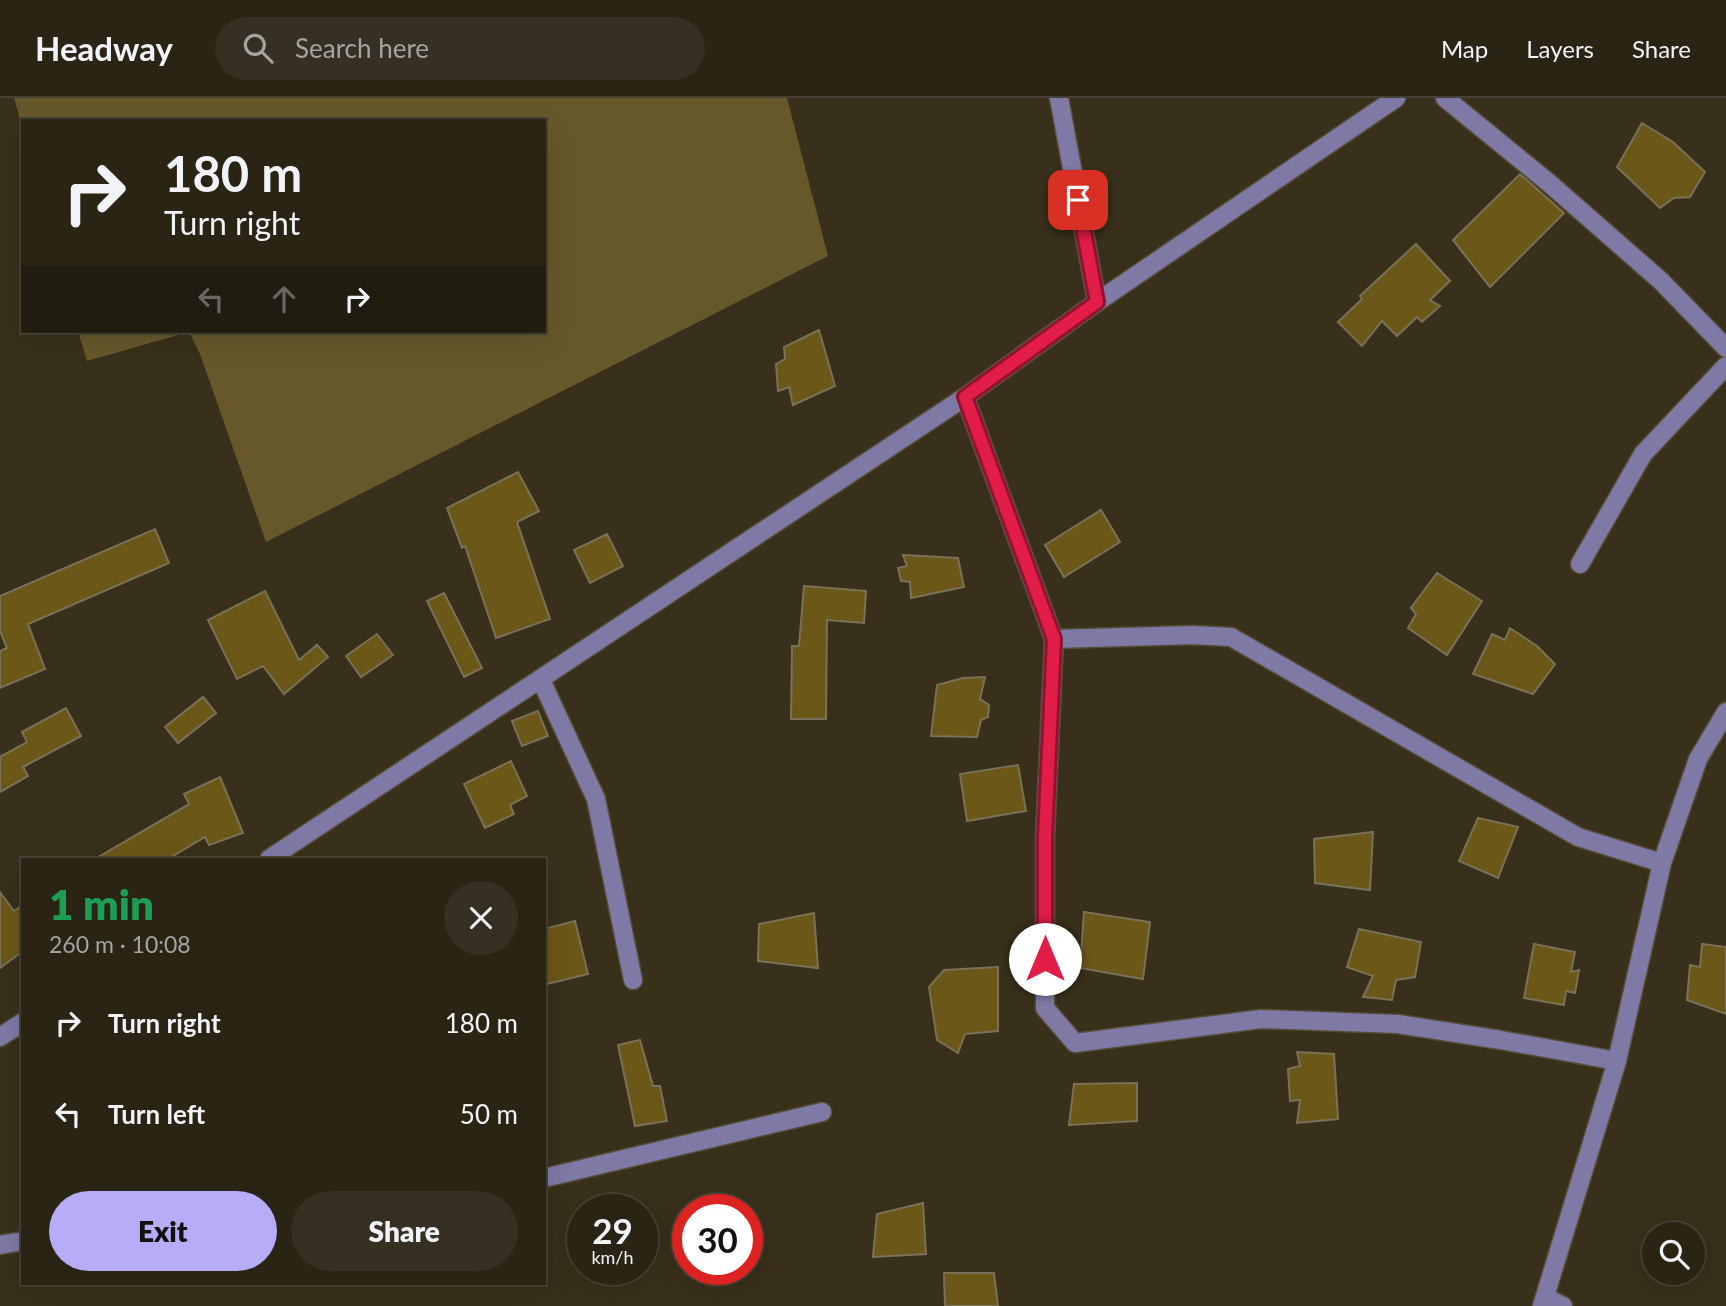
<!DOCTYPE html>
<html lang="en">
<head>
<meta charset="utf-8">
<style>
	:root { --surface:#2a2414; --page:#363022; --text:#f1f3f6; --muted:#a5a4a0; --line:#464134; --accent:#b6acf8 }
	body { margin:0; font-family:Lato,sans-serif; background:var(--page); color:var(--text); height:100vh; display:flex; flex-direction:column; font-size:26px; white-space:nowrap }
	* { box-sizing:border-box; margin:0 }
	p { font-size:23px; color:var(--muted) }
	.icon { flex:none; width:38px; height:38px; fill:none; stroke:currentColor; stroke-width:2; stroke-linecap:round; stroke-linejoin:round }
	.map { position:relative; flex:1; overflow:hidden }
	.side { position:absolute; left:21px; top:760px; width:525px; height:427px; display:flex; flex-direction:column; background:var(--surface); border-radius:0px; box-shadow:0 7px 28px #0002,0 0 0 2px var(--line) }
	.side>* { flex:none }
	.guide { position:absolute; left:21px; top:21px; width:525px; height:214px; border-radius:0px; box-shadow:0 7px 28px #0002,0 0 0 2px var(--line); background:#2a2414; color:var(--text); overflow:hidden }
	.fabs { position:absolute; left:1642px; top:1124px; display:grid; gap:14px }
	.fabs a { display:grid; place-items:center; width:63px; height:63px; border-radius:50%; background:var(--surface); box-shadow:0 7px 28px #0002,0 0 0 2px var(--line); font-size:35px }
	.speed { position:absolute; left:567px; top:1096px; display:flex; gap:14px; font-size:35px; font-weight:700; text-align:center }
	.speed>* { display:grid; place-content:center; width:91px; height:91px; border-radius:50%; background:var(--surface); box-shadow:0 7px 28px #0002,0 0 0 2px var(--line); line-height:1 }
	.speed small { font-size:18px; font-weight:400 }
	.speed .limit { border:10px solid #d22; background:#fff; color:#111 }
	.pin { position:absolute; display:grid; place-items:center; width:60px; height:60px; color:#fff; margin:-30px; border-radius:14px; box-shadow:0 4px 10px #0006 }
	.me { position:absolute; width:77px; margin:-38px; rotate:0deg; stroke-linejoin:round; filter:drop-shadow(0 0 5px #0008) }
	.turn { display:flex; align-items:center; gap:24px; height:147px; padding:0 28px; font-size:32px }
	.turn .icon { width:91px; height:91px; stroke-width:2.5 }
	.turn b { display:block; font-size:49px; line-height:60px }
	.lanes { display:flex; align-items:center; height:66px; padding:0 28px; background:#0003; justify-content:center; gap:35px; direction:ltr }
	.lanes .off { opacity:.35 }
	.round { display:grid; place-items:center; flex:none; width:74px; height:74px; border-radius:37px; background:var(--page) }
	.headline { display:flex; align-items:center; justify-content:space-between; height:119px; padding:0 28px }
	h1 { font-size:42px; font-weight:800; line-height:52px; color:#1e9e55 }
	.primary-button { display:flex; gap:14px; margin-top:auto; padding:14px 28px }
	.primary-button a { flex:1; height:80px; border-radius:42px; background:var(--accent); color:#111; font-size:28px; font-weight:800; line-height:80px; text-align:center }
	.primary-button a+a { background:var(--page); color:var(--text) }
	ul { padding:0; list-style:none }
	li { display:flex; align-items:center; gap:21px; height:91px; padding:0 28px }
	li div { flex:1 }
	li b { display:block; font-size:26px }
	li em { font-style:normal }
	header { display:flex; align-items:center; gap:42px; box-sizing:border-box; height:98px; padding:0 35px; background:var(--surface); border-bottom:2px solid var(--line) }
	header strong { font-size:33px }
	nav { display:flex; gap:38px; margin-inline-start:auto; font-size:24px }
	.search { width:490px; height:63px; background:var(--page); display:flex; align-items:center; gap:18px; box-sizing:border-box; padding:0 24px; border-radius:38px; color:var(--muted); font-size:26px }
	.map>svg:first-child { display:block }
	.green { fill:#67582c }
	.building { fill:#6b5717; stroke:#797158; stroke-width:2 }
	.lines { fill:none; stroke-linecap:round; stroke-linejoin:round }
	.minor-casing { stroke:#554d39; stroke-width:21 }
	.minor { stroke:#7f7aa5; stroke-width:18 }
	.route-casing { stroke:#92132f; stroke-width:18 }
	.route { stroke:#e11d48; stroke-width:12 }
</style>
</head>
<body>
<header>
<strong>Headway</strong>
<div class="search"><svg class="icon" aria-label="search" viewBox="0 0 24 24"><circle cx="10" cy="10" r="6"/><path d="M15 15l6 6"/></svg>Search here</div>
<nav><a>Map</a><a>Layers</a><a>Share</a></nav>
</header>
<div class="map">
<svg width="1726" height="1208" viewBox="0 0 1726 1208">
	<rect width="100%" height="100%" fill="#38301a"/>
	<!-- green -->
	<polygon class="green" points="14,0 787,0 828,158 266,444 200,256 189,234 87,263 78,233 544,233 544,23 23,23 23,32"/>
	<!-- building -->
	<g class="building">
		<polygon points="1642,25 1673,44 1705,74 1690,99 1674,100 1660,110 1617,69"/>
		<polygon points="1520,76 1564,115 1490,189 1453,142"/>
		<polygon points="1416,146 1450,183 1430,202 1440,208 1422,224 1417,219 1397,238 1382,223 1362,248 1338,224 1362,201 1360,198"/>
		<polygon points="819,232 835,288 793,307 789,289 778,293 776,266 785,261 784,249"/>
		<polygon points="518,374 539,413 517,424 550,521 496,540 465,448 462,450 447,410"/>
		<polygon points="1101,412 1120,444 1064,479 1045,447"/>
		<polygon points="155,431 169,465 28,526 45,571 0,590 0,553 7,550 0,533 0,498"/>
		<polygon points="607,436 623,468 590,485 574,452"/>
		<polygon points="903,457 958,460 964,489 911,500 910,484 901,483 898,470 907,468"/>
		<polygon points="1437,475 1482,503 1447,557 1408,530 1416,516 1411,510"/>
		<polygon points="804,488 866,493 864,525 827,522 826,621 791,621 792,548 799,548"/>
		<polygon points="265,493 299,562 317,547 328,559 284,596 263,568 237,581 208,522"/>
		<polygon points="444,495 482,570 464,579 427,503"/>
		<polygon points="1510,530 1537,548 1555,566 1533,596 1473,576 1492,536 1505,542"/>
		<polygon points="377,536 393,557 361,579 346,558"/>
		<polygon points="985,579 980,601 989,607 988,619 981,622 977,639 931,638 937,587 963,580"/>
		<polygon points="203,599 216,615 178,645 165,629"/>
		<polygon points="66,610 81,638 23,669 28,678 0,694 0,659 27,644 22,634"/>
		<polygon points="538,613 548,638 522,648 512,623"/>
		<polygon points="511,663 527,698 510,707 514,716 485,730 464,686"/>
		<polygon points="1018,667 1026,713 967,723 960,676"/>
		<polygon points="220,679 243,735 209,747 205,739 168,761 95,761 189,706 184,696"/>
		<polygon points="1478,720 1518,729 1498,780 1459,763"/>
		<polygon points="1373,734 1370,792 1315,785 1314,741"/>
		<polygon points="0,794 14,813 23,807 23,853 0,870"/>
		<polygon points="1084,814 1150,824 1143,881 1080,870"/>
		<polygon points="814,815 818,870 758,863 759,826"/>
		<polygon points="575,823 588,876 547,886 544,875 544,831"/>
		<polygon points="1359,831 1421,844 1415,879 1396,882 1392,902 1363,899 1373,878 1347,869"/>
		<polygon points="1534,846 1575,854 1571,874 1579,872 1575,895 1566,893 1564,907 1524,900"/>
		<polygon points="1702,846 1726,849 1726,916 1687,902 1690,867 1700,869"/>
		<polygon points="998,869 998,933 965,936 958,955 937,942 929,889 944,872"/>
		<polygon points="640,942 653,988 660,988 667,1023 635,1028 618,947"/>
		<polygon points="1297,954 1334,956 1338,1021 1297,1025 1300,1002 1290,1003 1288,971 1300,968"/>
		<polygon points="1137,985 1137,1023 1069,1027 1074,986"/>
		<polygon points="923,1105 926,1156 873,1159 877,1116"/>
		<polygon points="944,1175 994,1175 998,1208 945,1208"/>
	</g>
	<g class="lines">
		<defs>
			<g id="minor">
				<polyline points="1059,0 1097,204"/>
				<polyline points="1445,0 1549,85 1661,183 1726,250"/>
				<polyline points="965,299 1054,541 1045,740 1045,910 1075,945 1261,921 1398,926 1501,942 1617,963"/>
				<polyline points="1580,466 1643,356 1726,268"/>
				<polyline points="1054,541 1193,537 1231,539 1578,739 1662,765"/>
				<polyline points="541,582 596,701 633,882"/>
				<polyline points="269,761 965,299 1097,204 1396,0"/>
				<polyline points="0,939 23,924"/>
				<polyline points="544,1080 822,1014"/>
				<polyline points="0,1147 23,1143"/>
				<polyline points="1545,1199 1563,1208"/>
				<polyline points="1542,1208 1617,963 1662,765 1698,661 1726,614"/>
			</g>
		</defs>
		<!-- minor casing -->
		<use href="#minor" class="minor-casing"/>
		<!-- minor -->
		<use href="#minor" class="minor"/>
	</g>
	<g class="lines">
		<defs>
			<polyline id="route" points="1045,861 1045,740 1054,541 965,299 1097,204 1078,102"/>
		</defs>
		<!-- route casing -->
		<use href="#route" class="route-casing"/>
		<!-- route -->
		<use href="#route" class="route"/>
	</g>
</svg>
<div class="fabs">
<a><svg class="icon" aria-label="search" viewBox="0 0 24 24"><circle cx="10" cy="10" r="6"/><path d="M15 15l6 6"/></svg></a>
</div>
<div class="speed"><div>29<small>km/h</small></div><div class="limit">30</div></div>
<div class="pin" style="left:1078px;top:102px;background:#d93025"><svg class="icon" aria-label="arrive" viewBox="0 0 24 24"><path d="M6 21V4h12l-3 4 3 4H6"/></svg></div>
<svg class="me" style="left:1045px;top:861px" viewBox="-20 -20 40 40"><circle r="19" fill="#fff"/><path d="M0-13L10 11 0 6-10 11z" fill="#e11d48"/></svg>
<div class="guide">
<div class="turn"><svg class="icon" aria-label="right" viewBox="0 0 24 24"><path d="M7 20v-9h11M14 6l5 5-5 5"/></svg><div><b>180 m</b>Turn right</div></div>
<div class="lanes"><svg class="icon off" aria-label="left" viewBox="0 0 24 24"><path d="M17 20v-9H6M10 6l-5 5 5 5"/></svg><svg class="icon off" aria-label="ahead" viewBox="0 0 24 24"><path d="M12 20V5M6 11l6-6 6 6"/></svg><svg class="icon" aria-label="right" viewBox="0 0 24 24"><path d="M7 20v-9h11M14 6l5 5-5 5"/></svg></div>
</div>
<section class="side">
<div class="headline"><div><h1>1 min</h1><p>260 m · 10:08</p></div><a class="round"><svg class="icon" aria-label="close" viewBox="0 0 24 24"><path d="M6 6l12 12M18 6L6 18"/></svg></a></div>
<ul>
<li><svg class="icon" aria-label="right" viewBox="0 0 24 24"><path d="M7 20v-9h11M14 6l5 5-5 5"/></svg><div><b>Turn right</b></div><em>180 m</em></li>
<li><svg class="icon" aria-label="left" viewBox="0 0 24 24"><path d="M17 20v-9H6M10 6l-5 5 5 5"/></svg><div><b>Turn left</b></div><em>50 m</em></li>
</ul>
<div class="primary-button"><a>Exit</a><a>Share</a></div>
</section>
</div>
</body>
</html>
